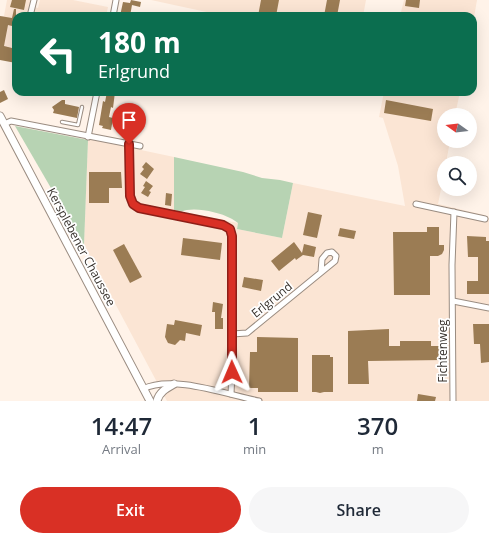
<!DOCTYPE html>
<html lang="en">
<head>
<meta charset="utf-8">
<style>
	:root { --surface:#fff; --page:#f6f6f7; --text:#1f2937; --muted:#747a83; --accent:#d93025 }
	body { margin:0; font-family:"Open Sans",sans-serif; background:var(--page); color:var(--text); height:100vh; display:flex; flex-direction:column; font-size:15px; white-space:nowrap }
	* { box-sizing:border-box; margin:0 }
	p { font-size:13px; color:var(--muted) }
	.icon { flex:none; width:22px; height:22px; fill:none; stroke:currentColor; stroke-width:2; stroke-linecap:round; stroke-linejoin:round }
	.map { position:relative; height:401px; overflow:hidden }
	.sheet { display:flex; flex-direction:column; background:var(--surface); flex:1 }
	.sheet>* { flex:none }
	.top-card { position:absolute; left:12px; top:12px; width:465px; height:84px; border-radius:12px; box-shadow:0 4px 16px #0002; background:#0b6e4f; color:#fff; overflow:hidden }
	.needle { width:26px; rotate:285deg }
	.buttons { position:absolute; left:437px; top:108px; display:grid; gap:8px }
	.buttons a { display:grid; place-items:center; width:40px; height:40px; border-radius:50%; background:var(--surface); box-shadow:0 4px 16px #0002; font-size:20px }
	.pin { position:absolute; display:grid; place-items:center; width:34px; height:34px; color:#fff; margin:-41px -17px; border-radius:50% 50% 50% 0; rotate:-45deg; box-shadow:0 0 4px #0007 }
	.pin .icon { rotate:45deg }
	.me { position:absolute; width:44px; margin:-22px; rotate:359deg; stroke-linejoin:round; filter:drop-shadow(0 0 3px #0008) }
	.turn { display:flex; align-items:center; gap:14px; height:84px; padding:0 20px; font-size:18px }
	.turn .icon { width:52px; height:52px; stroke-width:2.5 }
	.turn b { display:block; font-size:28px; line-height:34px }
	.eta { display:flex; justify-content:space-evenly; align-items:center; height:68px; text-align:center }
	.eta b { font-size:24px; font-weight:600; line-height:28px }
	.button { display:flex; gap:8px; margin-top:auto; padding:8px 20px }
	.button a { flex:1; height:46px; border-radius:24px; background:var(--accent); color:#fff; font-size:16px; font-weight:600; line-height:46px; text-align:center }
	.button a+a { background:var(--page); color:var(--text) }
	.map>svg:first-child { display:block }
	.built { fill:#fbe5d4 }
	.green { fill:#b7d3b3 }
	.building { fill:#9b7c54 }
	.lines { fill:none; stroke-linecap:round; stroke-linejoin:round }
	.lane-casing { stroke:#9a8c81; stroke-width:4.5 }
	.street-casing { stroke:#9a8c81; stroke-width:7 }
	.secondary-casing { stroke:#9a8c81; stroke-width:9 }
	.lane { stroke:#fff; stroke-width:2.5 }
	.street { stroke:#fff; stroke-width:5 }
	.secondary { stroke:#fff; stroke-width:7 }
	.route-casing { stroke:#8d1f18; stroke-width:10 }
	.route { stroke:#d93025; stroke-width:7 }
	.labels { text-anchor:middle; stroke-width:3.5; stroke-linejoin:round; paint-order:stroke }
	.street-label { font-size:12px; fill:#38322d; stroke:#fff }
</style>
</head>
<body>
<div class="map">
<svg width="489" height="401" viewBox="0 0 489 401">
	<rect width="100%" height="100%" fill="#fff3e9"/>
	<!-- built -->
	<g class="built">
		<polygon points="7,0 31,0 30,6 38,8 40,0 73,0 108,7 106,16 16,16 16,61 0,57 0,16 4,16"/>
		<polygon points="151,0 366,0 363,16 225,16"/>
		<polygon points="404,0 477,0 473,23 473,16 400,16"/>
		<polygon points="384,92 460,92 455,115 444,115 444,141 450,141 446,163 444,163 444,174 438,204 484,215 489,218 489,401 167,401 84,245 88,140 90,135 142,144 141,150 174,157 174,210 238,223 237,229 282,238 293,183 405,206 398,166 383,118 379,117"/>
	</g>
	<!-- green -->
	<g class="green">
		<polygon points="15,126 88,140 84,245"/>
		<path d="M174,157l69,15 19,6 18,2 13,3 -11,55 -45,-9 1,-6c-3,-2 -5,-4 -8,-5 -11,-6 -38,-12 -49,-6l-7,-2z"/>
	</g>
	<!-- building -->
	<g class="building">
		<polygon points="12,0 26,0 24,10 10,7"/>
		<polygon points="131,0 141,2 140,7 132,5 130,16 120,16 123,2 130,3"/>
		<polygon points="261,0 279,0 276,16 258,16"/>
		<polygon points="327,0 340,0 337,16 324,16"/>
		<polygon points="406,0 420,0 419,8 405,6"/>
		<polygon points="14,9 16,9 16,27 8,25 4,46 16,49 16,63 0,60 0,16 12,18"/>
		<polygon points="4,90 8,99 0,103 0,92"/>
		<polygon points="107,92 115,92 113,108 111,107 109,117 113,118 111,130 102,128 103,126 99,125 103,101 105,102"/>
		<polygon points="62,100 65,100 65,104 79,107 77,118 53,113 54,110 52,107"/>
		<polygon points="386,100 433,109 431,121 384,113"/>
		<polygon points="146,162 154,169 147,179 140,174 144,169 142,167"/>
		<polygon points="89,172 121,172 122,188 109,188 109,203 89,203"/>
		<polygon points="146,181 153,186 149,191 151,192 148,197 141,193 145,187 143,186"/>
		<polygon points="166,193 172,194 171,206 165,205"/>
		<polygon points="308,212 322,215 317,238 303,235"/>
		<polygon points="427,227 439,227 439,245 444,245 444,250 442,254 438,256 430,256 430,295 394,295 393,232 427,232"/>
		<polygon points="340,228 356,231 354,239 338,236"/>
		<polygon points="467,236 486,237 486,241 489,241 489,294 467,294 467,281 478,281 478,257 468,257"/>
		<polygon points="183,238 222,243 220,260 181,255"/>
		<polygon points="294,242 302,253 304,244 316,247 314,257 303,255 296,260 295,258 279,271 271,261"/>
		<polygon points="124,244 142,277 130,283 113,250"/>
		<polygon points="244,277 263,280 261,291 242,287"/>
		<polygon points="213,302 223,304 221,318 223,318 223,329 215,329 215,312 212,312"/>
		<polygon points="175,320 202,325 200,336 186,333 185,341 180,340 175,345 168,343 165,337 167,324 174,325"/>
		<polygon points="473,324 489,324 489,362 481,363 480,344 474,344"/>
		<polygon points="389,329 389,346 400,346 400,341 431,341 431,346 439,346 442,344 448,344 443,349 443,360 368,361 369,384 348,384 348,331"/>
		<polygon points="257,337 298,338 298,392 258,392 258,388 249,388 250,352 257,352"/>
		<polygon points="312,355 330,355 330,357 333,357 333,392 324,392 320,393 316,392 312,392"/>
		<polygon points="418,394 436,397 435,401 417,401"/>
	</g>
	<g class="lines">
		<defs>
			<polyline id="lane" points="62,122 78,125 82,107"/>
			<g id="street">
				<polyline points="30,16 34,0"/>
				<polyline points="113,16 116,0"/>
				<polyline points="4,124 11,121 140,146"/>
				<polyline points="88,137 97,92"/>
				<polyline points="129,144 130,196 133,203 139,207 223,225 230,229 232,236 232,372 231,394"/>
				<polyline points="416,204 485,219"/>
				<polyline points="453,301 489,308"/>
				<polyline points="232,334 247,333 335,261 336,256 332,252 327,253 322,259 321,272"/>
				<path d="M143,389c29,-15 85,6 116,12"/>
				<polyline points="453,401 452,265 454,212"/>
			</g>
			<g id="secondary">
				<polyline points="0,116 150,401"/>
				<path d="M157,401c2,-9 10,-13 17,-17"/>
			</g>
		</defs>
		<!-- lane casing -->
		<use href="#lane" class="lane-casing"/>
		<!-- street casing -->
		<use href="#street" class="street-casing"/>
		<!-- secondary casing -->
		<use href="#secondary" class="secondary-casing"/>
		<!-- lane -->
		<use href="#lane" class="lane"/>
		<!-- street -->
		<use href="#street" class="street"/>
		<!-- secondary -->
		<use href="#secondary" class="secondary"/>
	</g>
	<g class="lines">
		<defs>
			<polyline id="route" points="129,144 130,196 133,204 139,208 223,225 230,229 232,236 232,372"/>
		</defs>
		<!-- route casing -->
		<use href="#route" class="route-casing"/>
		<!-- route -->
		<use href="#route" class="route"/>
	</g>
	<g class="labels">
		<!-- street labels -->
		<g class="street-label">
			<text transform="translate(81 247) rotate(62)" y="4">Kersplebener Chaussee</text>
			<text transform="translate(272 300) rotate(-39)" y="4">Erlgrund</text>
			<text transform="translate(443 351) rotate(-90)" y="4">Fichtenweg</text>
		</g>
	</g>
</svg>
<div class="buttons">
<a><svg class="needle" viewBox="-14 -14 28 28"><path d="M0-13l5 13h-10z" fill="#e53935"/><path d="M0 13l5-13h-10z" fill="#747a83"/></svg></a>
<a><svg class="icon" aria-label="search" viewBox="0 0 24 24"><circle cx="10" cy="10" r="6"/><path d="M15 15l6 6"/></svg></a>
</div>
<div class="pin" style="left:129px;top:144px;background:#d93025"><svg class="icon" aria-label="arrive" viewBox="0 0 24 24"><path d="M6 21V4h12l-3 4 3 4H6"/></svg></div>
<svg class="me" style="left:232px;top:372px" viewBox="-20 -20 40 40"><path d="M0-17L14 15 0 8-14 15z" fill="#d93025" stroke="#fff" stroke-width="4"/></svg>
<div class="top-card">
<div class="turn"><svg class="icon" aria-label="left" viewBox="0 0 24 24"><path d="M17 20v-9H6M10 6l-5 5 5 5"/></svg><div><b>180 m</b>Erlgrund</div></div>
</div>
</div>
<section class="sheet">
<div class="eta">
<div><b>14:47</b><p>Arrival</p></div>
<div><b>1</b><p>min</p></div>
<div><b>370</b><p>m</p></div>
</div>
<div class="button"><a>Exit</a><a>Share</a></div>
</section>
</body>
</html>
